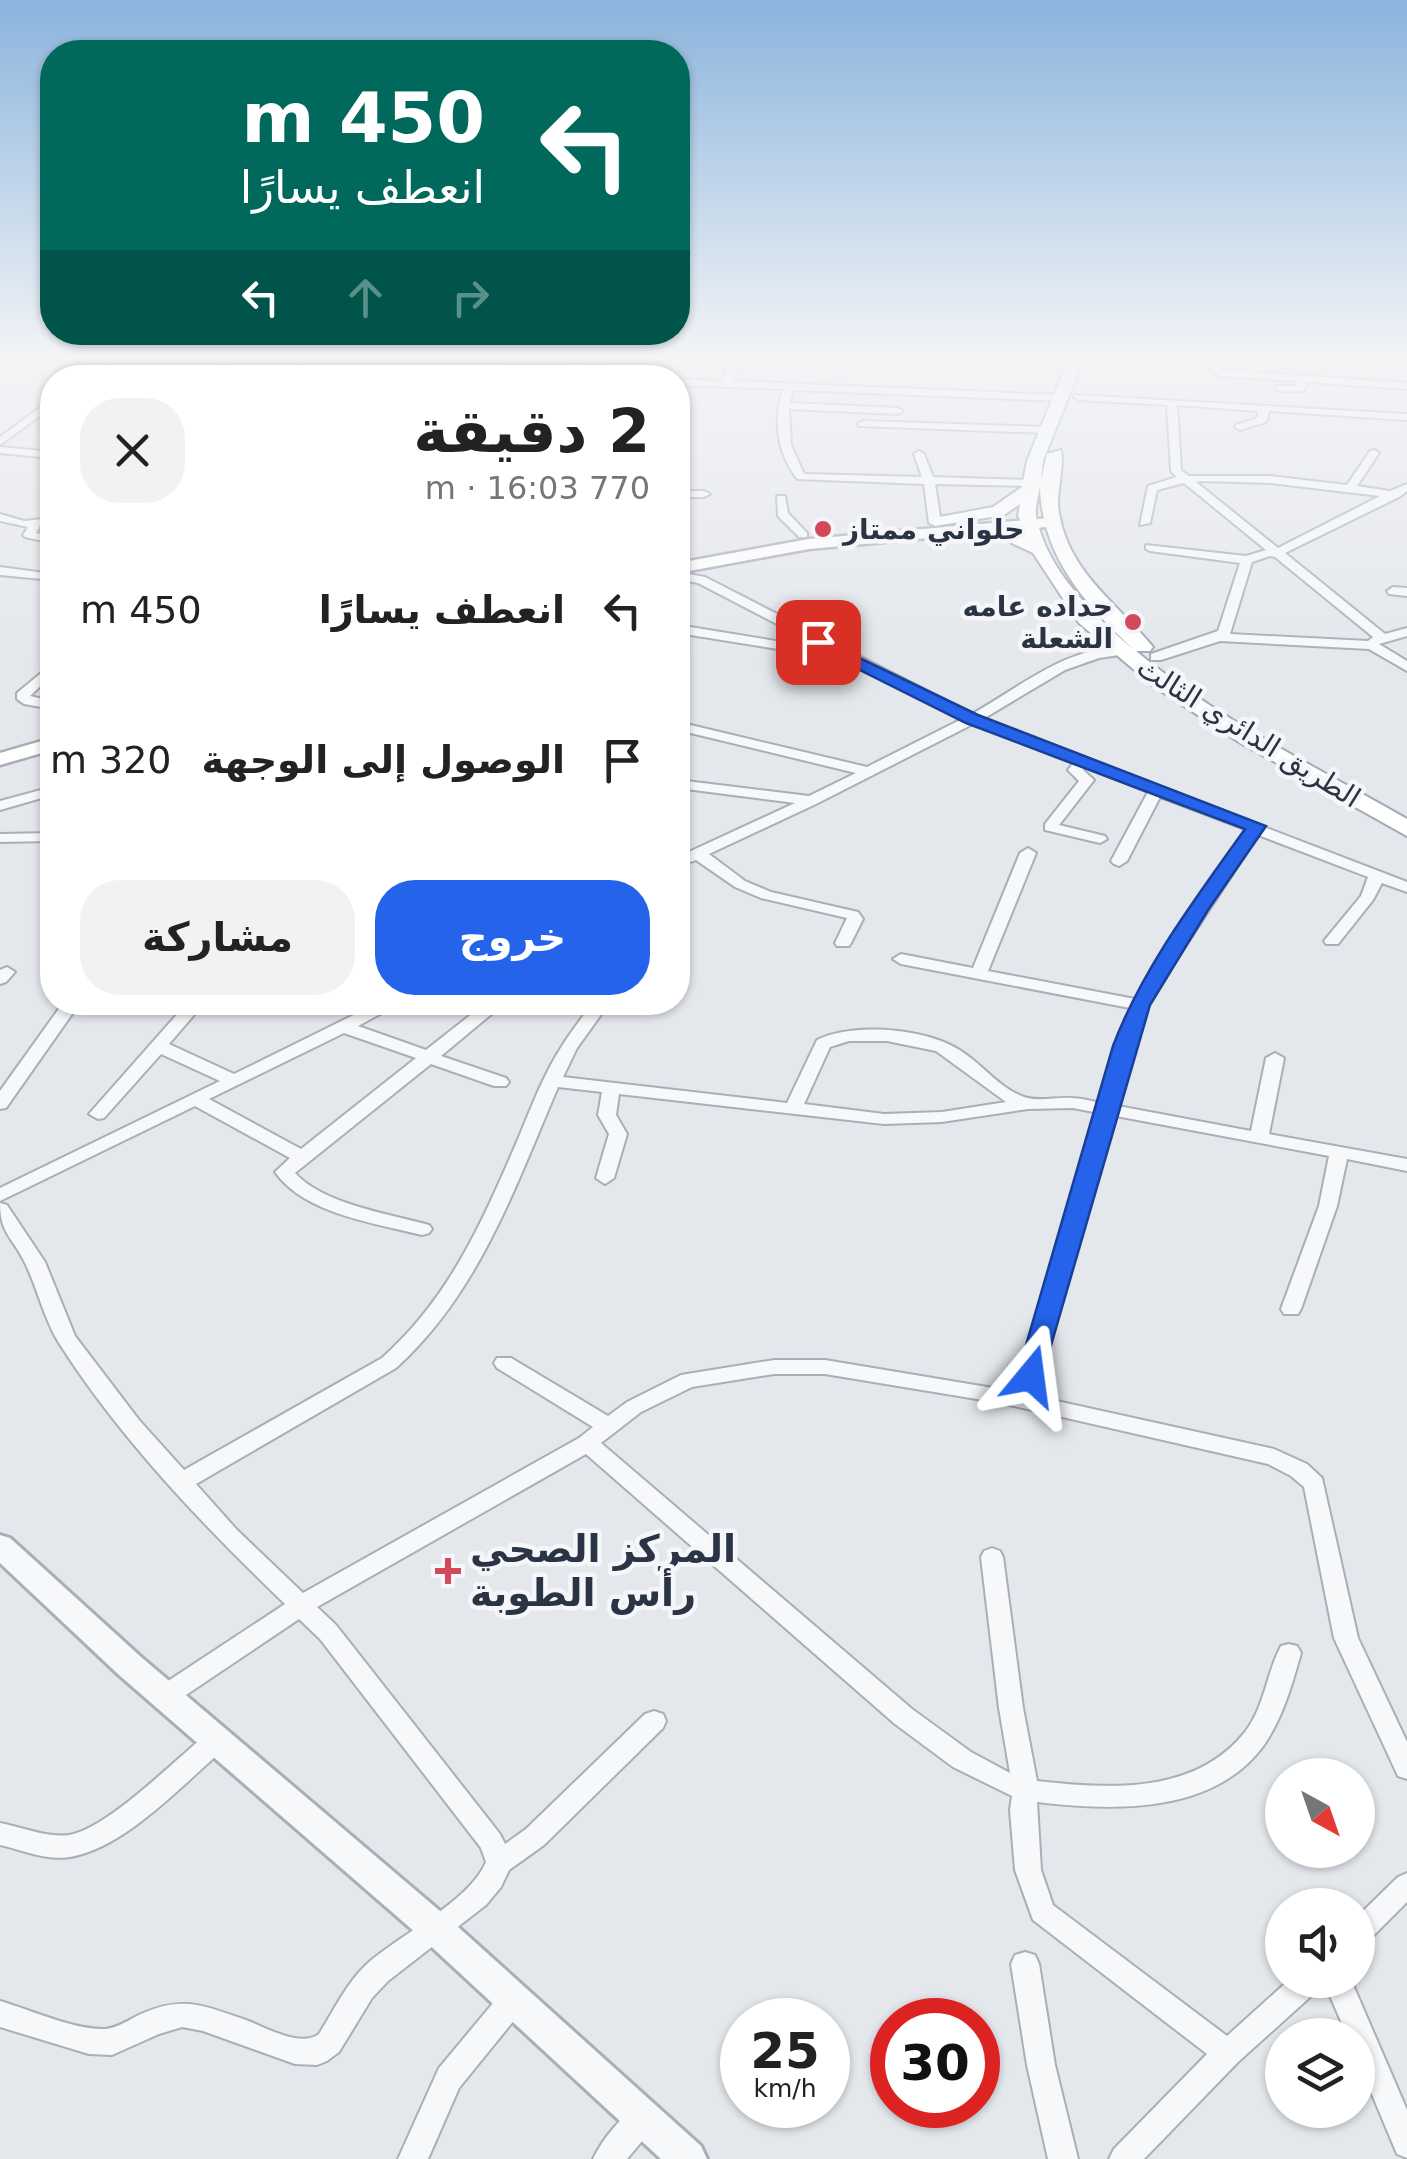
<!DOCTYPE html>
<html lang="ar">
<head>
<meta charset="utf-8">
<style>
	:root { --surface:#fff; --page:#f2f2f2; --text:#222; --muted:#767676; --accent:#2563eb }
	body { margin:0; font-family:"DejaVu Sans","Noto Naskh Arabic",sans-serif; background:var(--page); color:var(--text); direction:rtl; height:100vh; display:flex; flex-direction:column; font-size:38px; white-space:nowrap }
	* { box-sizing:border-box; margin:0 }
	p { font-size:32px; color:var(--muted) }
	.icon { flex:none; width:55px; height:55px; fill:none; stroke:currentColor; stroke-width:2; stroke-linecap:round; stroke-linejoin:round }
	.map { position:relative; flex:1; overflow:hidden; direction:ltr }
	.drawer { position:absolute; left:40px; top:365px; width:650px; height:650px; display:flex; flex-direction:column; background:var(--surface); border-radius:40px; box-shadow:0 2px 8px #0004; direction:rtl }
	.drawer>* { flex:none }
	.top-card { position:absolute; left:40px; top:40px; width:650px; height:305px; border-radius:40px; box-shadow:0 2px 8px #0004; direction:rtl; background:#00695c; color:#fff; overflow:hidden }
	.needle { width:65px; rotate:140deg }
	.fabs { position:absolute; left:1265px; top:1758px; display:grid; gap:20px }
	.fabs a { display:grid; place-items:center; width:110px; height:110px; border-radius:50%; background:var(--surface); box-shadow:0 2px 8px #0004; font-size:50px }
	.speed { position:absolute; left:720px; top:1998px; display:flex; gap:20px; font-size:50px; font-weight:700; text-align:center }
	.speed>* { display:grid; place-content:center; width:130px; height:130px; border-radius:50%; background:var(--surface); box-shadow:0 2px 8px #0004; line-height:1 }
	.speed small { font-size:25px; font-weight:400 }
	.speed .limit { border:15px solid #d22; background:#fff; color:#111 }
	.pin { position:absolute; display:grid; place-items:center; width:85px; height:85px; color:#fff; margin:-42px; border-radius:20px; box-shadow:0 5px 15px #0006 }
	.me { position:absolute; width:110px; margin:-55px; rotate:16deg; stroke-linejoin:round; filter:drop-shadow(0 0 8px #0008) }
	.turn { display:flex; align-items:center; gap:35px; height:210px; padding:0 40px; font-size:45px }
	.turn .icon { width:130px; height:130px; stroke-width:2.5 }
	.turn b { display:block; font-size:70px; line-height:85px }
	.lanes { display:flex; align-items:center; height:95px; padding:0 40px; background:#0003; justify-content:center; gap:50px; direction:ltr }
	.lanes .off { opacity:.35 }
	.round { display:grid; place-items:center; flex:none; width:105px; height:105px; border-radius:40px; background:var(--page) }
	.overview { display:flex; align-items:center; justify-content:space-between; height:170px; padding:0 40px }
	h1 { font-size:60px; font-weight:600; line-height:75px }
	.primary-button { display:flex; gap:20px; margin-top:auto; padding:20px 40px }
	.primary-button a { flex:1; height:115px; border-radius:40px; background:var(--accent); color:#fff; font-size:40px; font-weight:600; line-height:115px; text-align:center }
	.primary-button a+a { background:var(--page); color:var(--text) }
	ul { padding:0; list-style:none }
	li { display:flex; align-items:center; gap:30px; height:150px; padding:0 40px }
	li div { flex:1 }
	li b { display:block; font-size:38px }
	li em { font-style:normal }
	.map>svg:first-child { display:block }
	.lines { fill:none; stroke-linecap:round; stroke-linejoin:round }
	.minor-casing { stroke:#a9aeb7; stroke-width:4 }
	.tertiary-casing { stroke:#a9aeb7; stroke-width:6 }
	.secondary-casing { stroke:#a9aeb7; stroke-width:5 }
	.primary-casing { stroke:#a3abb8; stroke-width:4 }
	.minor { fill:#f7f8fa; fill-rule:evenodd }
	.tertiary { fill:#f7f8fa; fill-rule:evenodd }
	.secondary { fill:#fff; fill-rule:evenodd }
	.primary { fill:#fff; fill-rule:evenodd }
	.route { fill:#2563eb; stroke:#184099; stroke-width:2.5 }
	.poi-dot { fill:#d1495b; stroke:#f4f6f9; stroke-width:4 }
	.labels { text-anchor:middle; stroke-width:9; stroke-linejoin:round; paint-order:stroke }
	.far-poi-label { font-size:28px; font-weight:bold; fill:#2b3445; stroke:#f4f6f9; text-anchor:start }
	.far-street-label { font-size:28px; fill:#2b3445; stroke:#f4f6f9 }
	.near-poi-label { font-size:38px; font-weight:bold; fill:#2b3445; stroke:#f4f6f9; text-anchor:start }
</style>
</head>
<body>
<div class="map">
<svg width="1407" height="2159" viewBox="0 0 1407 2159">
	<rect width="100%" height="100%" fill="#e4e7ec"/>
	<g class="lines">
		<defs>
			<g id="minor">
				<polygon points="102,358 113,358 92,378 81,378"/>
				<polygon points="219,358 231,358 206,378 194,378"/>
				<polygon points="559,358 618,358 563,364 556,378 546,378 551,368 316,365 256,376 251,373 316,359 554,362"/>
				<polygon points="642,358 652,358 651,362 669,367 664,370 643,366"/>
				<path d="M730,358h10l-8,23 326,14 5,3 -5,3 -265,-11 -3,13 108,5 5,3 -5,3 -109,-5 2,36 13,29 118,3 -8,-23 5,-3 5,3 9,23 96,3 6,3 -6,3 -94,-2 6,39 -6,3 -6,-3 -5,-39 -127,-5c-20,-27 -24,-58 -14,-90l-105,-4v-6l44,2z"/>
				<polygon points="822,358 912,360 924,358 914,366 826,363"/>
				<polygon points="1210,362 1216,362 1219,368 1223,370 1407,383 1407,389 1307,382 1304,391 1280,391 1275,388 1276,386 1296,386 1297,381 1221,376 1211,372"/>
				<path d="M1075,395l332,19v6l-138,-9 -3,11 -26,8 -5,-3 1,-2 21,-7 1,-7 -81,-6 4,65 8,6h81l77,9 23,-34 4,-1 5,3 -22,33 33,5 17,-7v7l-8,6 -114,56 100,81 22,-6v8l-28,8 28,17v10l-38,-22 -149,-8 -59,19h-10v-6l67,-23 22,-68 -90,-12 -4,-2v-4l100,11 20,-6 -82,-67 -27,7 -7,33 -10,2 8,-39 29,-9 -6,-6 -4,-66 -88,-5 -5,-3zM1202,481l68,2 110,13 -102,52 -82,-66zM1270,556l5,1 98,80 -5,4 -138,-7 22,-72z"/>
				<polygon points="52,399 52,407 0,445 0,437"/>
				<polygon points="863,421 1047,427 1052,430 1047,433 859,426 858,424"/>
				<polygon points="0,447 52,452 52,458 0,453"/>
				<polygon points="678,491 704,491 710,494 704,497 678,497"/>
				<polygon points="777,496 785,496 788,513 807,533 807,537 799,537 778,516"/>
				<polygon points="0,514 24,521 52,518 52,524 40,526 36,533 52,537 52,543 25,537 23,535 28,527 0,521"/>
				<polygon points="0,567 52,574 52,580 0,575"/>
				<path d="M678,572l27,5 267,137c47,-26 97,-70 154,-66v6l-27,4 -34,12 -82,49 424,163v10l-25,-9 -9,17 -35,44h-12l-2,-3 37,-45 7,-19 -110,-42 -111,170 -29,101 133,25 15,-73 9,-5 9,5 -15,76 138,25v12l-60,-12 -10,47 -36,103 -3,5h-14l-3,-5 38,-103 10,-50 -213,-40 -75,260 -16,18 249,55 33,15 15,14 36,160 49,104v37l-9,-3 -64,-138 -30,-151 -13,-11 -23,-12 -267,-61 -176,-29h-51l-82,13 -51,25 -40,31 311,266 59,43 39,21 -11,-65 -18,-151 3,-6 8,-3 8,3 3,6 20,151 14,73c72,8 158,14 208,-49 20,-26 21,-58 36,-86l8,-2 8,2 4,7c-9,32 -18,64 -37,92 -51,70 -151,66 -227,57l4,68 12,35 174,131 62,-56h34l-4,9 -81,73 -94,97h-35l5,-10 93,-95 -174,-134 -18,-50 -5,-60 2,-14 -59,-29 -58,-43 -309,-270 -269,153 19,18 164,209 5,10 21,-15 119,-115 9,-3 9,3 3,7 -3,7 -119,117 -35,25 -8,17 -15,18 -98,76 -16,17 -33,54 -12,9 -10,4 -22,-1 -92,-33 -21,-4 -23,7 -47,21 -23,-1 -89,-27v-26c31,9 74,29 105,28 13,-1 25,-10 36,-15 43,-19 63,-8 105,6 19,7 54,28 73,14 15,-24 28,-52 49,-71 33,-29 102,-62 118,-101l-5,-14 -161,-209 -21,-20 -125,84 -9,3 -9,-3 -3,-7 3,-7 129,-85c-82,-79 -165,-165 -226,-261 -15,-24 -21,-53 -33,-78 -12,-27 -26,-30 -26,-62l7,2 38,57 30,74 64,84 45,50 198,-112c67,-60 99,-133 134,-214 14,-33 26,-67 46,-98 9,-15 21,-29 31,-44h17l-33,46 -14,29 224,26 30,-63c36,-18 110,-12 144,11 22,14 38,37 63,46 14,5 32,0 47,1 10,0 20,3 31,5l28,-95 -229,-44 -8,-5 8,-5 72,14 47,-115 8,-5 8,5 -48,118 147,28 112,-169 -87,-33 -33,64 -8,5 -5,-2 -3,-3 37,-69 -63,-25 -2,3 11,10 -35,45 46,11 2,3 -7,4 -55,-13v-6l34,-43 -11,-11 5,-7 -100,-39 -157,80 -107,50 36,27 26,11 87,20 5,7 -12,24 -2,3h-12l-2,-3 12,-25 -86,-20 -26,-11 -39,-27 -18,6v-9l117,-54 -117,-15v-8l131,16 47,-23 -178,-43v-8l189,45 95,-48 -128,-66 -6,4 -150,-24v-8l147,24 -127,-66 -20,-4zM849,1041h38l49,10 70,51 -64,10 -58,2 -80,-10 26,-57zM558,1087l44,5 -4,23 11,19 -13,44 9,6 9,-6 13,-44 -11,-19 3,-21 265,30 58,-2 86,-13 45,-1 26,5 -77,260 -16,14 -7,2 -174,-29h-51l-93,15 -54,27 -19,14 -97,-58h-14l-3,5 3,5 96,59 -14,11 -276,155 -66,-63 -41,-46 200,-116c83,-75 119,-181 162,-281z"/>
				<polygon points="1393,587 1407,588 1407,596 1389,594 1387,591"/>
				<polygon points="52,664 52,675 30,696 52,701 52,709 24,704 17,699 17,693"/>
				<polygon points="52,787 52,795 0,810 0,801"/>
				<polygon points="52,833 52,841 0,842 0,834"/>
				<polygon points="7,967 15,972 6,982 0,984 0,970"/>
				<path d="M188,1002h17l-36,42 65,30 146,-72h22l-44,24 68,24 61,-48h19l-65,54 65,22 3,4 -3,4h-12l-63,-22 -136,109c28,31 94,41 134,52l3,4 -3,4 -7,2c-48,-12 -117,-21 -147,-63l15,-14 -95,-52 -195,95v-13l220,-107 -59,-27 -57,64 -6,1 -9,-5zM344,1033l72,25 -115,91 -92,-50z"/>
				<polygon points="63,1003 71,1002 77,1007 6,1108 0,1109 0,1091"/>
				<path d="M216,1731l9,3 3,7 -3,7c-42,36 -100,100 -155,109 -23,4 -48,-7 -70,-12v-22c22,4 46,15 69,12 38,-6 107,-76 138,-101z"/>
				<polygon points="1407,1873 1407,1902 1367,1942 1358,1945 1358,1916 1398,1877"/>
				<polygon points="1025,1952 1035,1955 1039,1964 1055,2065 1078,2159 1048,2159 1027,2065 1011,1964 1015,1955"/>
				<polygon points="1323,1980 1351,1980 1407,2110 1407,2158 1397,2154 1358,2061 1358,2035 1347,2035"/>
				<polygon points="514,1986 524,1990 528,1999 524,2008 459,2088 428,2159 398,2159 439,2068 504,1990"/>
				<path d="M644,2103l10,4 4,10 -4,10 -27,32h-34c9,-19 31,-48 51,-56z"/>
			</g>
			<polygon id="tertiary" points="0,1535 10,1538 141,1657 447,1917 701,2146 707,2159 661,2159 423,1939 119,1675 0,1563"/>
			<g id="secondary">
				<polygon points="219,358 238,358 274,378 255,378"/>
				<polygon points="1051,518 1059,523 1057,526 809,549 678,573 678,563 809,539"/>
				<polygon points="52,738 52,750 0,765 0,753"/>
			</g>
			<path id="primary" d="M1069,358h15l-41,103 -2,19 6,-26 14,-4c4,19 -6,42 -2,63 10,60 58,90 94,134l-3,4h-14c81,68 180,116 271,168v17l-168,-94 -87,-57 -73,-62 -46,-70 -32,-15 -44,-3 -9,-5c18,-14 59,-2 78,6l-8,-21 2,-11 -16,11 -70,11v-8l59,-11 29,-20 5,-26zM1040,485c1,70 44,118 93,164 -39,-33 -87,-80 -97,-133 -1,-9 3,-22 4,-31z"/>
		</defs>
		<!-- minor casing -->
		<use href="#minor" class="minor-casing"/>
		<!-- tertiary casing -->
		<use href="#tertiary" class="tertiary-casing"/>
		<!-- secondary casing -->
		<use href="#secondary" class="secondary-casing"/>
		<!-- primary casing -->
		<use href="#primary" class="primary-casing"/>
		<!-- minor -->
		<use href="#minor" class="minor"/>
		<!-- tertiary -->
		<use href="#tertiary" class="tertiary"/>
		<!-- secondary -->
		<use href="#secondary" class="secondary"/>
		<!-- primary -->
		<use href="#primary" class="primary"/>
	</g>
	<!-- sky -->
	<linearGradient id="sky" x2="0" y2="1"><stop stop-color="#8bb4dd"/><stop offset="0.54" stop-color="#f3f4f6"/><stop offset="1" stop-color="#f3f4f6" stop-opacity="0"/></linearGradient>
	<rect width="1407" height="661" fill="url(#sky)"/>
	<!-- route -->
	<path class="route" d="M818,638l160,77 288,111 -58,84 -58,95 -110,378h-19l-4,-7 96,-330c30,-79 83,-148 132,-217l-279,-106 -154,-77 -2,-4z"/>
	<!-- markers -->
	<g class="poi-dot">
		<circle cx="823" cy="529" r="10"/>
		<circle cx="1133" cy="622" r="10"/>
		<path d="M443 1556h10v10h10v10h-10v10h-10v-10h-10v-10h10z"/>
	</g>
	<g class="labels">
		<!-- far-poi labels -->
		<g class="far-poi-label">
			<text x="843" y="539">حلواني ممتاز</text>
			<text x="1113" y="616" text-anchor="end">حداده عامه<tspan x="1113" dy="32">الشعلة</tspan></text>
		</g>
		<!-- far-street labels -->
		<g class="far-street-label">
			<text transform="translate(1249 732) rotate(32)" y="10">الطريق الدائري الثالث</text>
		</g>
		<!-- near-poi labels -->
		<g class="near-poi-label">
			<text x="470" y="1562">المركز الصحي<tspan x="470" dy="44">رأس الطوبة</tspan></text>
		</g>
	</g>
</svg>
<div class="fabs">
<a><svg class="needle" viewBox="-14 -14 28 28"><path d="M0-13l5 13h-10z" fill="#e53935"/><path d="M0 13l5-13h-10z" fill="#767676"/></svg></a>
<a><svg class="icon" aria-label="sound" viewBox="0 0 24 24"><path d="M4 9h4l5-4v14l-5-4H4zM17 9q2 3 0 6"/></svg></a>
<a><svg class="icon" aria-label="layers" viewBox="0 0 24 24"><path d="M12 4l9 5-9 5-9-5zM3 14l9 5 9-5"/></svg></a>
</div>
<div class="speed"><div>25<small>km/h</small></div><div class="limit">30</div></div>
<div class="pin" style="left:818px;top:642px;background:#d93025"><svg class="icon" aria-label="arrive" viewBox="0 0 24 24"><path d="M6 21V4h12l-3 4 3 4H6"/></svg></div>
<svg class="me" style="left:1031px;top:1376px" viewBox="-20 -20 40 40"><path d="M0-17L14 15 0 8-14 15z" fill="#2563eb" stroke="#fff" stroke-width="4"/></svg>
<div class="top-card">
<div class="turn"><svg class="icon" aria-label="left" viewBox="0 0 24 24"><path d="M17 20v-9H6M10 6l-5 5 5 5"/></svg><div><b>450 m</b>انعطف يسارًا</div></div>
<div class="lanes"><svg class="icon" aria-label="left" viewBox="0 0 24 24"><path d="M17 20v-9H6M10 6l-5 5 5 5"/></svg><svg class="icon off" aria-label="ahead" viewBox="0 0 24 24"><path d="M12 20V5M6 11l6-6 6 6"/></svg><svg class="icon off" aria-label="right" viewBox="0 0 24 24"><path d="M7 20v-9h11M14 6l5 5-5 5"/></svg></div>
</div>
<section class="drawer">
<div class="overview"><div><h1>2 دقيقة</h1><p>770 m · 16:03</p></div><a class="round"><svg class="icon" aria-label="close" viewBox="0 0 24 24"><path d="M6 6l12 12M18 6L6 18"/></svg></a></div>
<ul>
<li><svg class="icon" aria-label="left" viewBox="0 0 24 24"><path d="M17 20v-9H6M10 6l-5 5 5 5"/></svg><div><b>انعطف يسارًا</b></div><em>450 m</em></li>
<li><svg class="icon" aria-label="arrive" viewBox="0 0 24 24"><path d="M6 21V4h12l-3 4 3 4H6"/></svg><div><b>الوصول إلى الوجهة</b></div><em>320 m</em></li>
</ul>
<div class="primary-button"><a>خروج</a><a>مشاركة</a></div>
</section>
</div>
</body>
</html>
